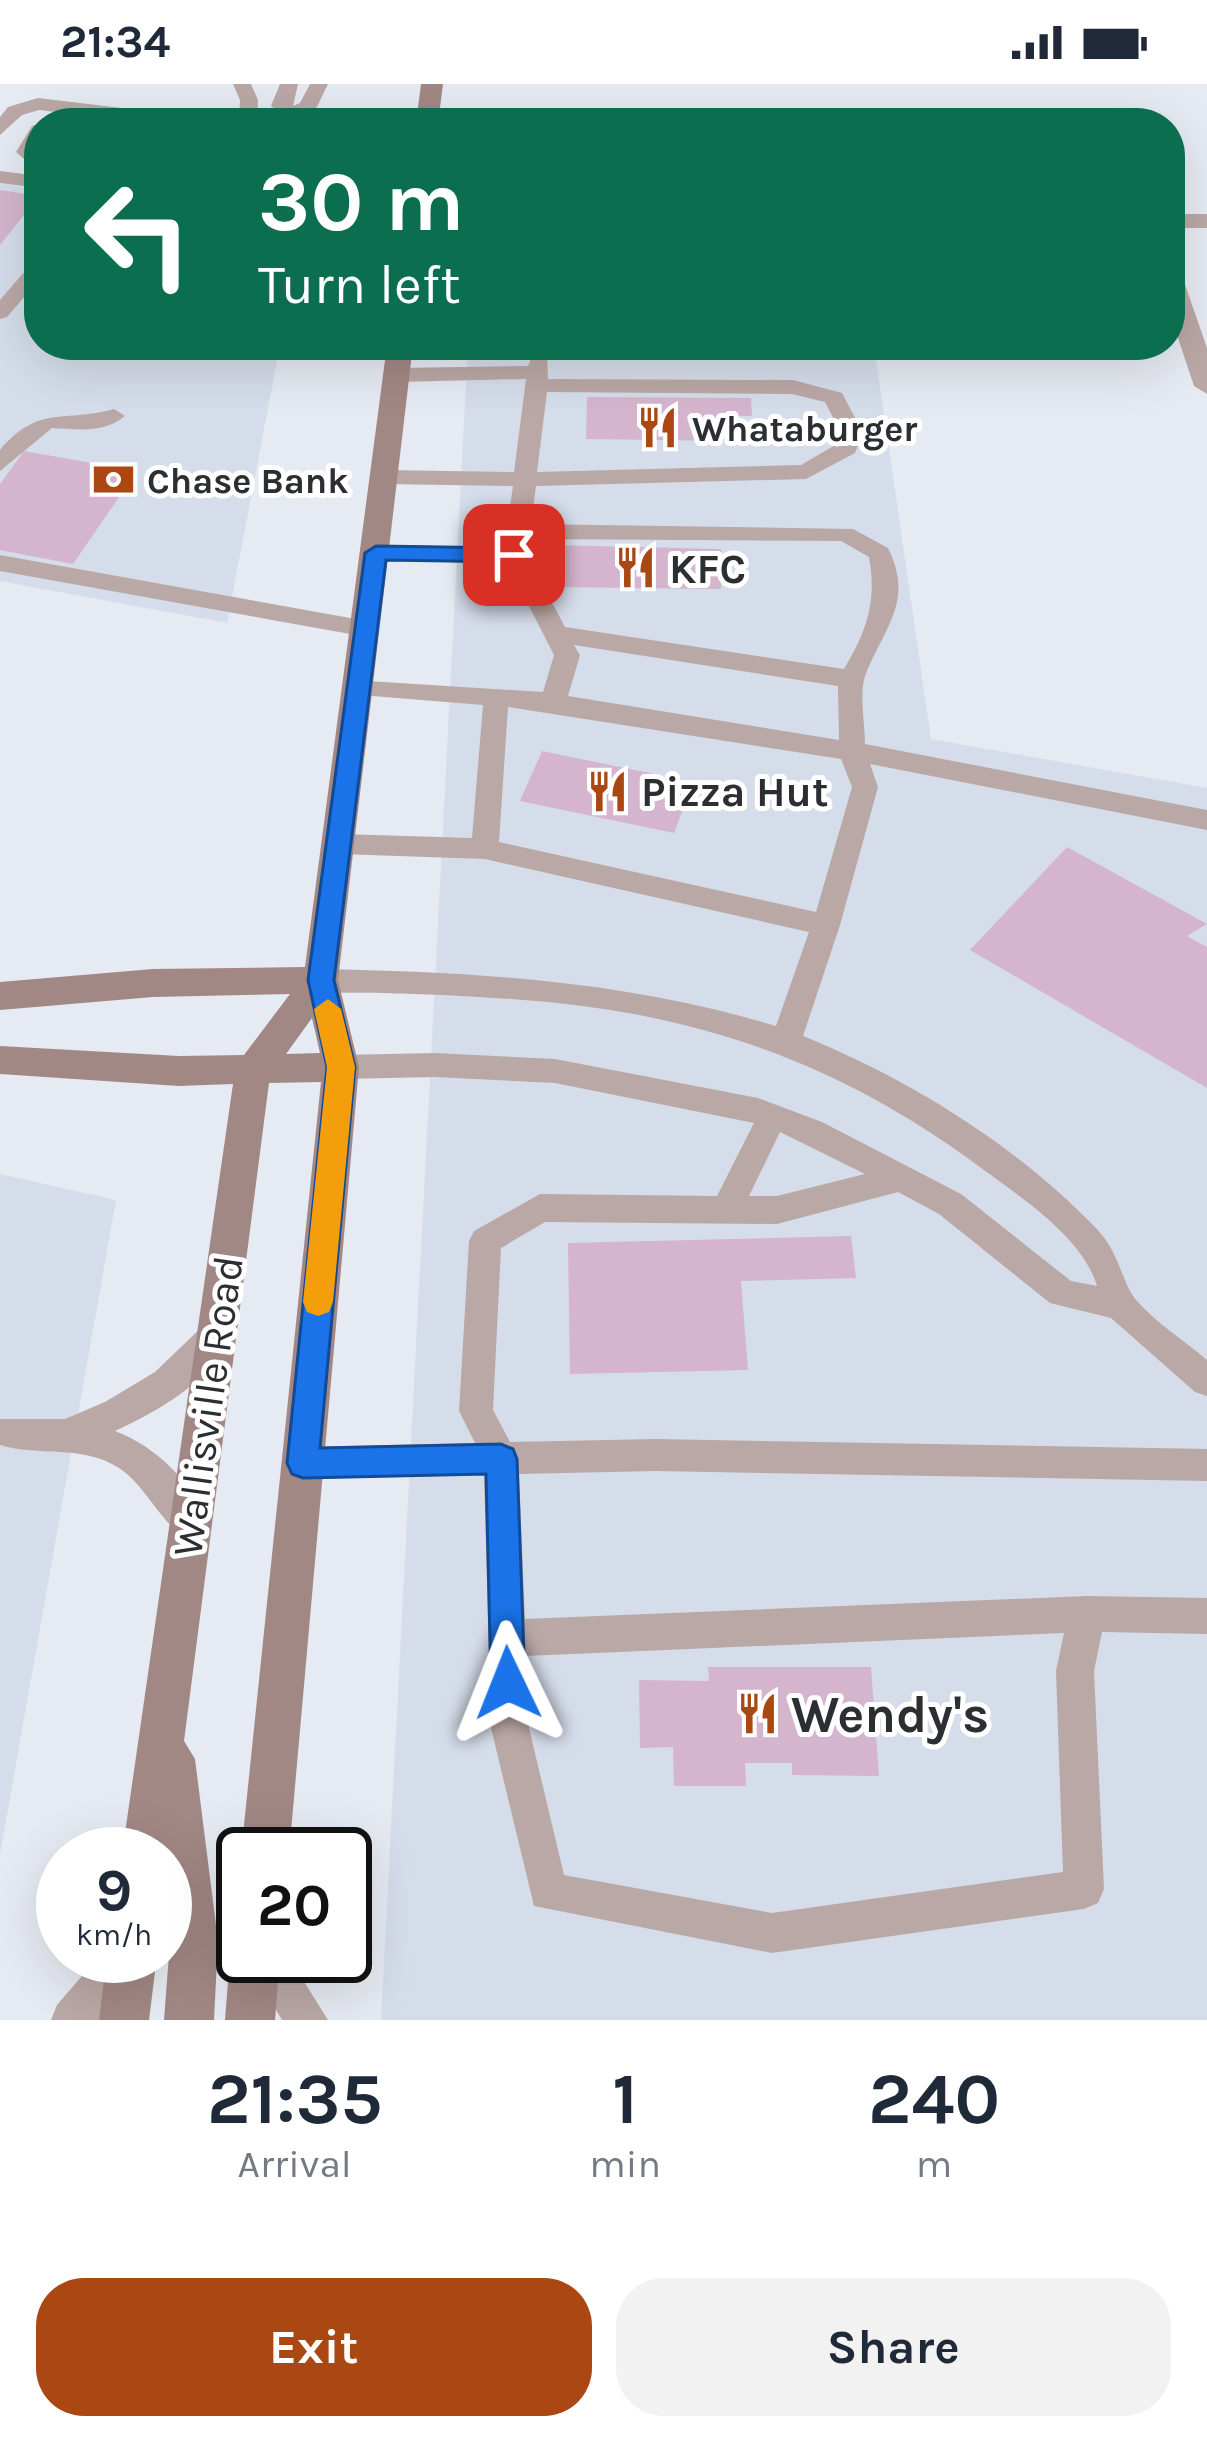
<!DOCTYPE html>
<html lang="en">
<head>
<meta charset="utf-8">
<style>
	:root { --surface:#fff; --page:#f2f2f3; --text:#1f2937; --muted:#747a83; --accent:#ab4713 }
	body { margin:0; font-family:Karla,sans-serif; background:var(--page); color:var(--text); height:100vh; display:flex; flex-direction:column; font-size:45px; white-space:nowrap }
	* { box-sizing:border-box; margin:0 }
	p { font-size:39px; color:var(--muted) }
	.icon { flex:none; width:66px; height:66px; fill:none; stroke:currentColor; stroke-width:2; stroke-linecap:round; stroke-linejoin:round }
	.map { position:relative; height:1936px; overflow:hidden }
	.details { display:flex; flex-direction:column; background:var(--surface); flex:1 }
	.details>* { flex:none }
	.banner { position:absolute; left:24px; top:24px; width:1161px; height:252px; border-radius:48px; box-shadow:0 12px 48px #0002; background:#0b6e4f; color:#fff; overflow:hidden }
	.speed { position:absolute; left:36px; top:1743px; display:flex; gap:24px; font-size:60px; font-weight:700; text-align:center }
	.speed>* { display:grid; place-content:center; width:156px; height:156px; border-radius:50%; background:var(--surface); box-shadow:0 12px 48px #0002; line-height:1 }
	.speed small { font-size:30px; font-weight:400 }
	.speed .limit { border:6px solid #111; border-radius:18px; background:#fff; color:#111 }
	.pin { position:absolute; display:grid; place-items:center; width:102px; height:102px; color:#fff; margin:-51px; border-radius:24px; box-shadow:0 6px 18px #0006 }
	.me { position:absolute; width:132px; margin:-66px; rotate:358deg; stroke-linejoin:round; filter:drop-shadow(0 0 9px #0008) }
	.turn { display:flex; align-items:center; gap:42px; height:252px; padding:0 36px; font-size:54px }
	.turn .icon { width:156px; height:156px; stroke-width:2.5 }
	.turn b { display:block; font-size:84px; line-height:102px }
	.eta { display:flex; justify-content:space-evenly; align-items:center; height:204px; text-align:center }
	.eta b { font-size:72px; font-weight:700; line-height:84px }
	.cta { display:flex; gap:24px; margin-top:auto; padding:24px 36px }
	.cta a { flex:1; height:138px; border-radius:48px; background:var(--accent); color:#fff; font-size:48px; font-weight:700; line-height:138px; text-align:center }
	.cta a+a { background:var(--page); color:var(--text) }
	.status { display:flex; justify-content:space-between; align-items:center; height:84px; padding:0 60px; background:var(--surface); direction:ltr }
	.status svg { height:33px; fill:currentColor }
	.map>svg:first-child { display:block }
	.built { fill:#d5ddea }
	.building { fill:#d4b5cd }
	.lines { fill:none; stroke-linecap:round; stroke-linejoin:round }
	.lane { fill:#baa8a6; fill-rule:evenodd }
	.street { fill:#baa8a6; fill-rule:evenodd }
	.secondary { fill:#a28885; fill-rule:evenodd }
	.route { fill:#1a73e8; stroke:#114b97; stroke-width:3 }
	.slow { fill:#f59e0b }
	.labels { text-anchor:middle; stroke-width:10; stroke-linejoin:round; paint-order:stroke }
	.far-poi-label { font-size:36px; font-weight:bold; fill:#2d2e31; stroke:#fff; text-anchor:start }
	.poi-label { font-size:42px; font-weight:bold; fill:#2d2e31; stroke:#fff; text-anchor:start }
	.street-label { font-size:42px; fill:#2d2e31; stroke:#fff }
	.near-poi-label { font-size:51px; font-weight:bold; fill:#2d2e31; stroke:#fff; text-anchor:start }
</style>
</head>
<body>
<div class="status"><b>21:34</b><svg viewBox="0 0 49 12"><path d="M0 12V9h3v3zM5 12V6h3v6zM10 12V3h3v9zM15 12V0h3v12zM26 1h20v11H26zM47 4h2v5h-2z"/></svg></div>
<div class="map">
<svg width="1207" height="1936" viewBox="0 0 1207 1936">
	<rect width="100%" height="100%" fill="#e6eaf2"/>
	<!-- built -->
	<g class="built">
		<polygon points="0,99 39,106 39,261 280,261 227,539 0,497"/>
		<polygon points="468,261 874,261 931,655 1207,704 1207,1936 381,1936"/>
		<polygon points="0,1090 116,1116 0,1770"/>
	</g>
	<!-- building -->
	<g class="building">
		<polygon points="0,106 39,112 0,161"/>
		<polygon points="587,313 751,314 752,332 729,332 729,357 586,355"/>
		<polygon points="24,367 137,387 73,480 0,466 0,400"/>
		<polygon points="551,461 721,465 721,505 548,503"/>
		<polygon points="542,667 693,698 674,749 520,717"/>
		<polygon points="1067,763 1207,840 1187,852 1207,863 1207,1004 970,866"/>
		<polygon points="851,1152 856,1194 741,1197 748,1286 570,1290 568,1159"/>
		<polygon points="708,1583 871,1583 879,1692 792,1691 792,1679 745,1679 746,1702 674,1702 673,1663 640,1664 639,1596 709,1597"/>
	</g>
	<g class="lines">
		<!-- lane -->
		<g class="lane">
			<polygon points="233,0 251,0 258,16 257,39 239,39 240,16"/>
			<polygon points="280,0 298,0 293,22 300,19 310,0 328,0 315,27 291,35 271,22"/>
			<polygon points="38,14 197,33 206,39 150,39 39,26 22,31 0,51 0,33 8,23"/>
			<polygon points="767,26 797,39 520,39 529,33"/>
			<polygon points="39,40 39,88 16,68 32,42"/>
			<polygon points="0,87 39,92 39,104 0,99"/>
			<polygon points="39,177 39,196 7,233 0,235 0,216 32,179"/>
			<path d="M531,261h285l-11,6 -258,2 1,26 245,1 49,13 21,40 -8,20 -49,26 -270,7 -5,38 322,5 35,19c27,54 -5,81 -23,128 -6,18 0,48 0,68l342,66v20l-337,-66 8,23 -38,138 -37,111c106,43 213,109 293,192 24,25 25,53 40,72 19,22 49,41 71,60v36l-12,-4 -84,-74 -61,-15 -111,-89 -41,-22 -121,32 -232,-2 -44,26 -8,162 17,32 146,-3 551,10v32l-551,-10 -137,3 6,145 562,-23 120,2v36l-105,-2 -8,39 10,218 -6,14 -14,6 -312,44 -238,-47 -43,-178 -7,-253 -181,4 -12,-4 -5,-12 5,-12 12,-4 172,-4 -16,-32 10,-170 5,-10 66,-37 177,2 37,-73 -199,-40 -120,-6 -94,2 -11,-3 -4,-9 4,-9 11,-3 94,-2 120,6 203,39 64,24 139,72 110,87 26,5c-14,-48 -74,-87 -113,-116 -146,-109 -291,-159 -473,-171 -42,-3 -85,-5 -128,-6 -23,-1 -50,2 -72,-5l-5,-8 5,-8 10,-3c156,3 306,12 455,57l33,-94 -324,-73 -145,-5 -14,-10 14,-10 132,4 11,-133 -123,-10 -13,-9 4,-6 192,12 11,-37 -47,-92 -131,-2 -12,-8 12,-8 128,2 9,-61 -128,-2 -12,-7 12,-7 129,2 12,-93 -129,3 -11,-7 11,-7 131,-2 6,-14zM547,308l245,2 33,8 16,31 -4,11 -36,21 -264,7zM529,455l312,2 28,16c8,44 -2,74 -25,112l-279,-42 -38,-72zM574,561l264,41 1,54 -271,-44 12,-41zM508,623l333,52 11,28 -36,125 -317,-70zM780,1048l85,42 -88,22h-28zM1064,1549l-8,38 7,201 -291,41 -208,-38 -35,-147 -3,-72z"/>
			<path d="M114,325l11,7c-22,18 -46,13 -73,12l-52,43v-21c39,-46 64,-27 114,-41z"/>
			<polygon points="0,471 367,537 379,545 367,553 0,487"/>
			<path d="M216,1237l12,4 5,11c-21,44 -76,76 -118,95 42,16 76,51 94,92l-5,12 -13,5c-27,-10 -44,-54 -72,-72 -37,-24 -80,-11 -119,-23v-26h65l40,-17 50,-30 49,-47z"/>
			<polygon points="99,1872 146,1872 140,1886 99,1936 51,1936 57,1921"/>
			<polygon points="244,1872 288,1872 328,1936 282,1936"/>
		</g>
		<!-- street -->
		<g class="street">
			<rect x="1170" y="130" width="37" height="14"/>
			<polygon points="1170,185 1182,192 1207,264 1207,310 1194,302 1170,230"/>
		</g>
		<!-- secondary -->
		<g class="secondary">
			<polygon points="421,0 443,0 438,39 416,39"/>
			<path d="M387,261h26l-75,635 21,87 -70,787h-46v4l-2,-4 80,-772 -52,1 -85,658 11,18 23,182 -4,79h-50l6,-79 -5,-87h-43l111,-770 -54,2 -179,-12v-28l179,10 65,-1 46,-61 -137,3 -153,13v-28l153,-13 152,-2zM312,934l8,35 -34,1z"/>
			<polygon points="243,1852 243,1872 280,1872 275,1936 225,1936 230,1872"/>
			<polygon points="107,1872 157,1872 149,1936 99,1936"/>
		</g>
	</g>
	<!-- route -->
	<polygon class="route" points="376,462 514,464 525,471 514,478 386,476 334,896 355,983 320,1364 501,1360 513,1365 517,1375 525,1599 520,1611 508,1616 496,1611 491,1599 486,1390 303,1394 292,1390 287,1379 327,983 308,896 365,469"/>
	<!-- slow -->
	<polygon class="slow" points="328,915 341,925 355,983 333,1218 329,1228 318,1232 307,1228 303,1218 327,983 314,925"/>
	<!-- icons -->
	<defs>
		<symbol id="restaurant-bare" viewBox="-9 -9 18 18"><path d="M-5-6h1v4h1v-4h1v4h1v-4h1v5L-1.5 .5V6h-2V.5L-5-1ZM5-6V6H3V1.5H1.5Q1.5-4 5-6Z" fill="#ab4713" stroke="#fff" stroke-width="2.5" paint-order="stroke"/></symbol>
		<symbol id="bank-bare" viewBox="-9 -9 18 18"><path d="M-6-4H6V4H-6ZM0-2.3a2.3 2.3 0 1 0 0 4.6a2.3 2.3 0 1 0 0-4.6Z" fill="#ab4713" stroke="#fff" stroke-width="2.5" paint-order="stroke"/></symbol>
	</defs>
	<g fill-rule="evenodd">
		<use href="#restaurant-bare" x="628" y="314" width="59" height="59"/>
		<use href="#bank-bare" x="84" y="366" width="59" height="59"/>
		<use href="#restaurant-bare" x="606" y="454" width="59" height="59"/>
		<use href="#restaurant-bare" x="578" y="678" width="59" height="59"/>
		<use href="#restaurant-bare" x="728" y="1600" width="59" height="59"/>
	</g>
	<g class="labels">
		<!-- far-poi labels -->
		<g class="far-poi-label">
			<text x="692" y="357">Whataburger</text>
			<text x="147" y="409">Chase Bank</text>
		</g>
		<!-- poi labels -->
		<g class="poi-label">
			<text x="669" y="499">KFC</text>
			<text x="641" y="722">Pizza Hut</text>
		</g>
		<!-- street labels -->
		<g class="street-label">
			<text transform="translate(207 1322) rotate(-82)" y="15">Wallisville Road</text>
		</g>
		<!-- near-poi labels -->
		<g class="near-poi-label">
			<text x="791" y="1648">Wendy's</text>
		</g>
	</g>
</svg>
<div class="speed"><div>9<small>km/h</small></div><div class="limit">20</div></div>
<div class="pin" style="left:514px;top:471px;background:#d93025"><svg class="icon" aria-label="arrive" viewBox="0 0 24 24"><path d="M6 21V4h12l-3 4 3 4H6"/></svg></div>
<svg class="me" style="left:508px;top:1599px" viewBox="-20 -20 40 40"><path d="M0-17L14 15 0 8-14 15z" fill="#1a73e8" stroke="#fff" stroke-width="4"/></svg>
<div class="banner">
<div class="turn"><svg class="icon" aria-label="left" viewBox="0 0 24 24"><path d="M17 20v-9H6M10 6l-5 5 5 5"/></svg><div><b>30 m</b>Turn left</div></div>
</div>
</div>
<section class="details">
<div class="eta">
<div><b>21:35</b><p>Arrival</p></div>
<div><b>1</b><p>min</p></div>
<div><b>240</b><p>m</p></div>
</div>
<div class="cta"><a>Exit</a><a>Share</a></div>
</section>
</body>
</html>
